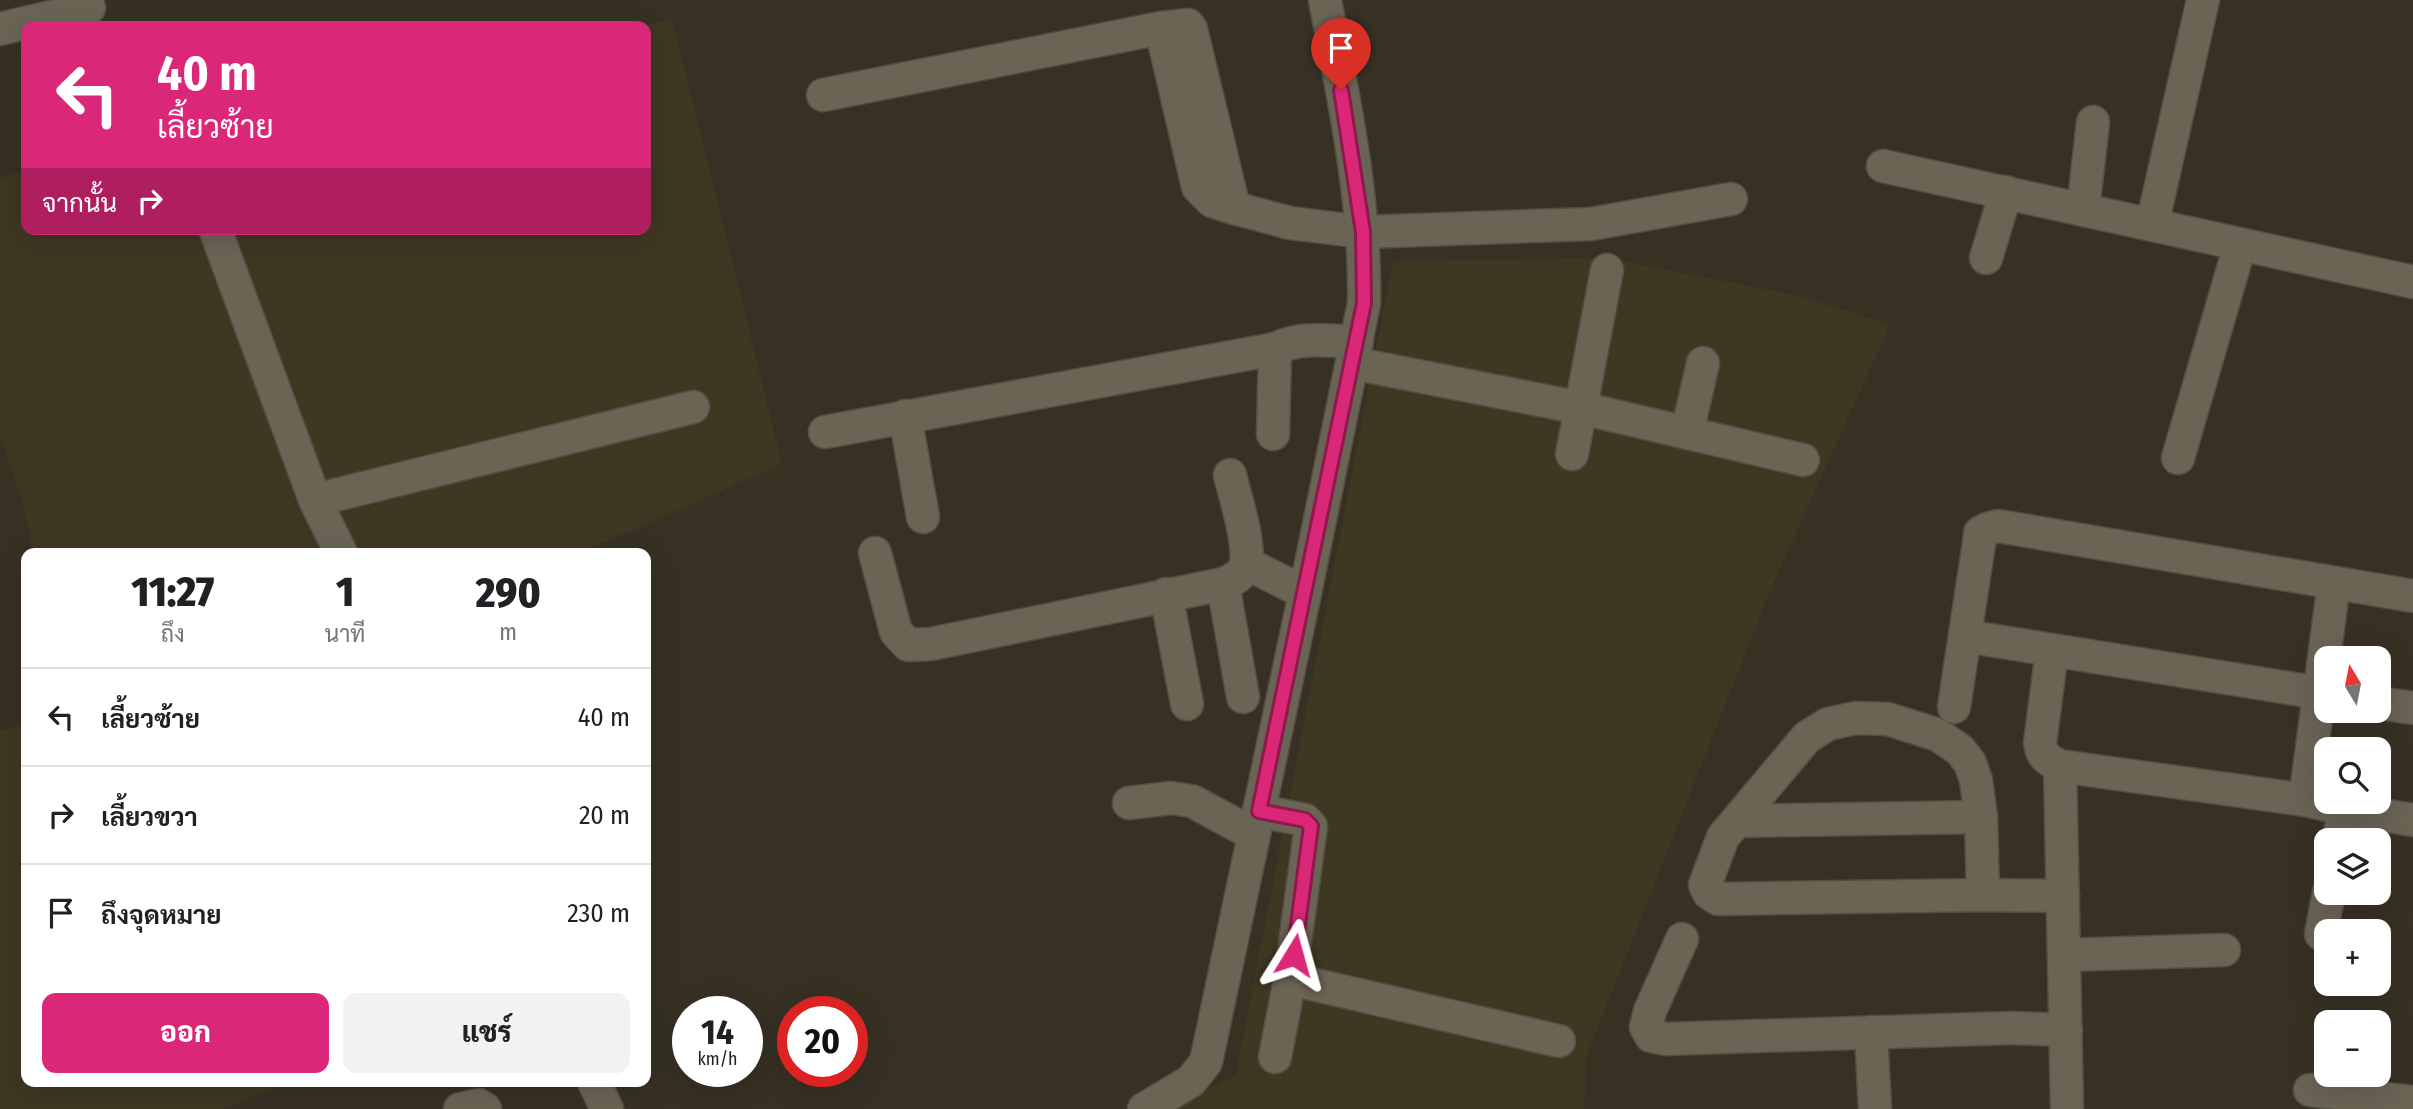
<!DOCTYPE html>
<html lang="th">
<head>
<meta charset="utf-8">
<style>
	:root { --surface:#fff; --page:#f2f2f2; --text:#202124; --muted:#757577; --line:#e0e0e0; --accent:#db2777 }
	body { margin:0; font-family:"Fira Sans Condensed",Sarabun,sans-serif; background:var(--page); color:var(--text); height:100vh; display:flex; flex-direction:column; font-size:26px; white-space:nowrap }
	* { box-sizing:border-box; margin:0 }
	p { font-size:23px; color:var(--muted) }
	.icon { flex:none; width:38px; height:38px; fill:none; stroke:currentColor; stroke-width:2; stroke-linecap:round; stroke-linejoin:round }
	.map { position:relative; flex:1; overflow:hidden }
	.side { position:absolute; left:21px; top:548px; width:630px; height:539px; display:flex; flex-direction:column; background:var(--surface); border-radius:14px; box-shadow:0 7px 28px #0002 }
	.side>* { flex:none }
	.guide { position:absolute; left:21px; top:21px; width:630px; height:214px; border-radius:14px; box-shadow:0 7px 28px #0002; background:#db2777; color:#fff; overflow:hidden }
	.needle { width:46px; rotate:350deg }
	.tools { position:absolute; left:2314px; top:646px; display:grid; gap:14px }
	.tools a { display:grid; place-items:center; width:77px; height:77px; border-radius:14px; background:var(--surface); box-shadow:0 7px 28px #0002; font-size:35px }
	.speed { position:absolute; left:672px; top:996px; display:flex; gap:14px; font-size:35px; font-weight:700; text-align:center }
	.speed>* { display:grid; place-content:center; width:91px; height:91px; border-radius:50%; background:var(--surface); box-shadow:0 7px 28px #0002; line-height:1 }
	.speed small { font-size:18px; font-weight:400 }
	.speed .limit { border:10px solid #d22; background:#fff; color:#111 }
	.pin { position:absolute; display:grid; place-items:center; width:60px; height:60px; color:#fff; margin:-72px -30px; border-radius:50% 50% 50% 0; rotate:-45deg; box-shadow:0 0 7px #0007 }
	.pin .icon { rotate:45deg }
	.me { position:absolute; width:77px; margin:-38px; rotate:8deg; stroke-linejoin:round; filter:drop-shadow(0 0 5px #0008) }
	.turn { display:flex; align-items:center; gap:24px; height:147px; padding:0 21px; font-size:32px }
	.turn .icon { width:91px; height:91px; stroke-width:2.5 }
	.turn b { display:block; font-size:49px; line-height:60px }
	.then { display:flex; align-items:center; height:66px; padding:0 21px; background:#0003; gap:14px; font-size:26px }
	.eta { display:flex; justify-content:space-evenly; align-items:center; height:119px; text-align:center }
	.eta b { font-size:42px; font-weight:800; line-height:49px }
	.primary-button { display:flex; gap:14px; margin-top:auto; padding:14px 21px }
	.primary-button a { flex:1; height:80px; border-radius:14px; background:var(--accent); color:#fff; font-size:28px; font-weight:800; line-height:80px; text-align:center }
	.primary-button a+a { background:var(--page); color:var(--text) }
	ul { padding:0; list-style:none }
	li { display:flex; align-items:center; gap:21px; height:98px; padding:0 21px; border-top:2px solid var(--line) }
	li div { flex:1 }
	li b { display:block; font-size:26px }
	li em { font-style:normal }
	.map>svg:first-child { display:block }
	.built { fill:#3e3722 }
	.lines { fill:none; stroke-linecap:round; stroke-linejoin:round }
	.minor-casing { stroke:#524e42; stroke-width:35 }
	.minor { stroke:#6a6455; stroke-width:32 }
	.route-casing { stroke:#8e194d; stroke-width:18 }
	.route { stroke:#db2777; stroke-width:12 }
</style>
</head>
<body>
<div class="map">
<svg width="2413" height="1109" viewBox="0 0 2413 1109">
	<rect width="100%" height="100%" fill="#363123"/>
	<!-- built -->
	<g class="built">
		<polygon points="672,19 782,464 580,553 33,553 23,504 0,435 0,178 26,171 26,229 646,229 646,26 641,26"/>
		<polygon points="1607,258 1801,296 1890,325 1772,586 1587,1055 1584,1109 1170,1109 1236,1075 1393,261"/>
		<polygon points="26,723 26,1082 291,1082 223,1109 0,1109 0,731"/>
	</g>
	<g class="lines">
		<defs>
			<g id="minor">
				<polyline points="1161,28 1198,187 1212,201 1234,208 1290,223 1363,232 1591,224 1731,199"/>
				<polyline points="0,29 89,8"/>
				<polyline points="823,95 1161,28 1188,25 1191,29 1234,208"/>
				<polyline points="1883,166 2413,282"/>
				<polyline points="2083,210 2093,122"/>
				<polyline points="2152,225 2203,0"/>
				<polyline points="215,229 315,500 341,553"/>
				<polyline points="1986,258 2006,192"/>
				<polyline points="1352,363 1581,408 1803,460"/>
				<polyline points="905,416 923,517"/>
				<polyline points="825,432 1275,349"/>
				<polyline points="1687,433 1703,363"/>
				<path d="M1273,434l2,-85c26,-13 54,-8 82,-7"/>
				<polyline points="1572,454 1607,270"/>
				<polyline points="2178,458 2240,245"/>
				<path d="M1230,475c5,21 20,67 16,88 -2,12 -13,17 -23,21l20,113"/>
				<polyline points="315,500 693,407"/>
				<polyline points="875,553 896,632 908,645 931,644 1223,584"/>
				<polyline points="1246,563 1305,593"/>
				<polyline points="1166,594 1187,704"/>
				<polyline points="1965,636 2326,694"/>
				<path d="M2052,651l-12,92c2,14 8,17 20,23l245,34 39,9 69,11"/>
				<polyline points="2378,703 2413,708"/>
				<polyline points="1954,707 1979,543 1980,533 1987,529 1998,526 2413,596"/>
				<polyline points="2060,766 2067,1109"/>
				<polyline points="2305,800 2334,583"/>
				<polyline points="1129,803 1171,798 1192,801 1253,834"/>
				<polyline points="1259,811 1305,820 1311,826 1290,979 1275,1057"/>
				<polyline points="1737,821 1981,817"/>
				<polyline points="2339,840 2344,809"/>
				<polyline points="1983,895 1981,817 1976,780 1970,763 1960,750 1938,735 1888,719 1856,718 1828,724 1807,737 1723,837 1705,885 1709,893 1718,899 1983,895 2063,896"/>
				<polyline points="2321,934 2329,892"/>
				<polyline points="1682,939 1650,1011 1646,1027 1651,1036 1666,1039 2010,1028 2066,1030"/>
				<polyline points="2064,955 2224,950"/>
				<polyline points="1290,979 1559,1041"/>
				<polyline points="1871,1032 1875,1109"/>
				<polyline points="594,1082 607,1109"/>
				<polyline points="2310,1090 2413,1102"/>
				<polyline points="460,1109 479,1105 485,1109"/>
				<path d="M1144,1109l47,-28 15,-19 99,-469 59,-290c2,-102 -20,-203 -39,-303"/>
			</g>
		</defs>
		<!-- minor casing -->
		<use href="#minor" class="minor-casing"/>
		<!-- minor -->
		<use href="#minor" class="minor"/>
	</g>
	<g class="lines">
		<defs>
			<polyline id="route" points="1294,955 1311,826 1305,820 1259,811 1364,303 1363,232 1341,90"/>
		</defs>
		<!-- route casing -->
		<use href="#route" class="route-casing"/>
		<!-- route -->
		<use href="#route" class="route"/>
	</g>
</svg>
<div class="tools">
<a><svg class="needle" viewBox="-14 -14 28 28"><path d="M0-13l5 13h-10z" fill="#e53935"/><path d="M0 13l5-13h-10z" fill="#757577"/></svg></a>
<a><svg class="icon" aria-label="search" viewBox="0 0 24 24"><circle cx="10" cy="10" r="6"/><path d="M15 15l6 6"/></svg></a>
<a><svg class="icon" aria-label="layers" viewBox="0 0 24 24"><path d="M12 4l9 5-9 5-9-5zM3 14l9 5 9-5"/></svg></a>
<a>+</a>
<a>−</a>
</div>
<div class="speed"><div>14<small>km/h</small></div><div class="limit">20</div></div>
<div class="pin" style="left:1341px;top:90px;background:#d93025"><svg class="icon" aria-label="arrive" viewBox="0 0 24 24"><path d="M6 21V4h12l-3 4 3 4H6"/></svg></div>
<svg class="me" style="left:1294px;top:955px" viewBox="-20 -20 40 40"><path d="M0-17L14 15 0 8-14 15z" fill="#db2777" stroke="#fff" stroke-width="4"/></svg>
<div class="guide">
<div class="turn"><svg class="icon" aria-label="left" viewBox="0 0 24 24"><path d="M17 20v-9H6M10 6l-5 5 5 5"/></svg><div><b>40 m</b>เลี้ยวซ้าย</div></div>
<div class="then">จากนั้น<svg class="icon" aria-label="right" viewBox="0 0 24 24"><path d="M7 20v-9h11M14 6l5 5-5 5"/></svg></div>
</div>
<section class="side">
<div class="eta">
<div><b>11:27</b><p>ถึง</p></div>
<div><b>1</b><p>นาที</p></div>
<div><b>290</b><p>m</p></div>
</div>
<ul>
<li><svg class="icon" aria-label="left" viewBox="0 0 24 24"><path d="M17 20v-9H6M10 6l-5 5 5 5"/></svg><div><b>เลี้ยวซ้าย</b></div><em>40 m</em></li>
<li><svg class="icon" aria-label="right" viewBox="0 0 24 24"><path d="M7 20v-9h11M14 6l5 5-5 5"/></svg><div><b>เลี้ยวขวา</b></div><em>20 m</em></li>
<li><svg class="icon" aria-label="arrive" viewBox="0 0 24 24"><path d="M6 21V4h12l-3 4 3 4H6"/></svg><div><b>ถึงจุดหมาย</b></div><em>230 m</em></li>
</ul>
<div class="primary-button"><a>ออก</a><a>แชร์</a></div>
</section>
</div>
</body>
</html>
